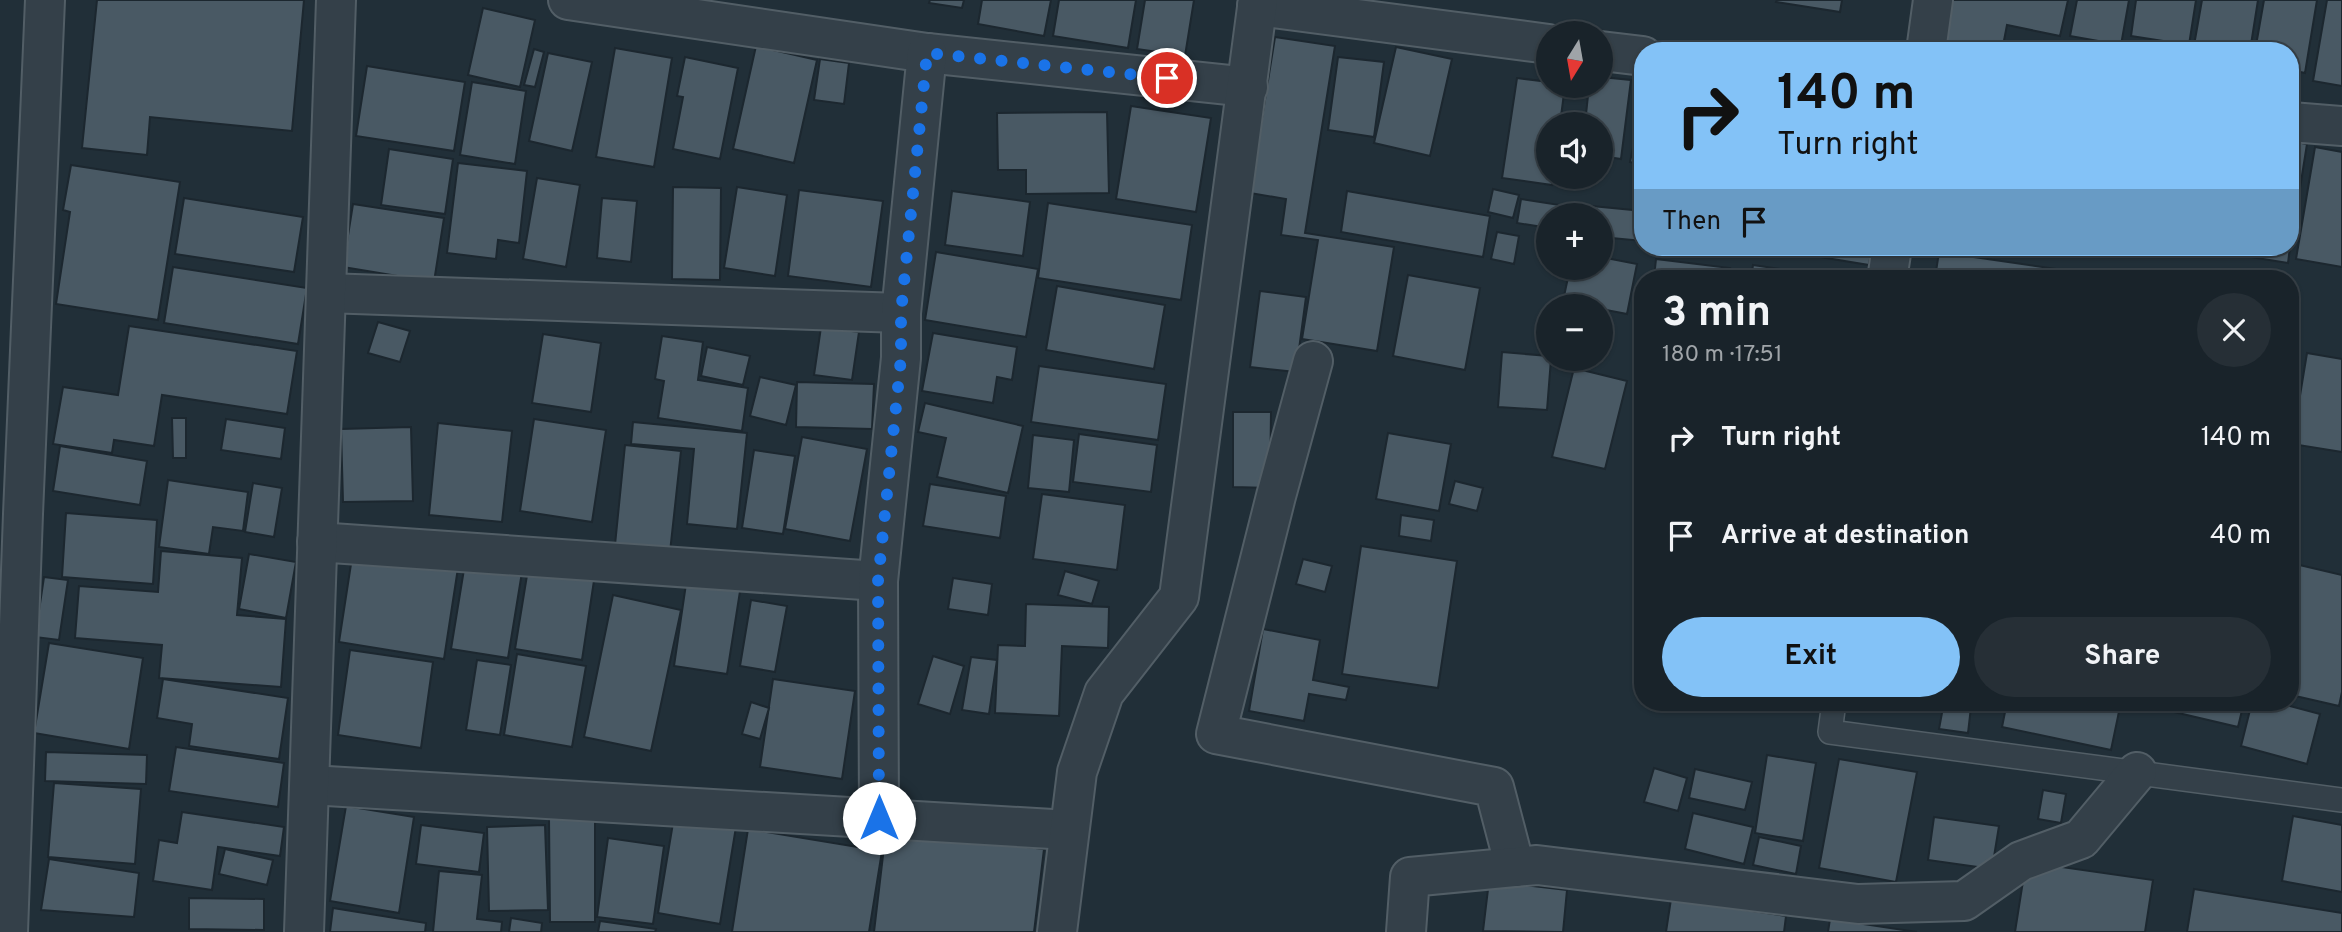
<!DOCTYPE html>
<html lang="en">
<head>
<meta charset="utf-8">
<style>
	:root { --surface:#19232a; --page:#262f36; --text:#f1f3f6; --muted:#9fa4a8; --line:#374047; --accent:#83c2f7 }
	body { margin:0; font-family:Overpass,sans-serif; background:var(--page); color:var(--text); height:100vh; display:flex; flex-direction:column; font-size:26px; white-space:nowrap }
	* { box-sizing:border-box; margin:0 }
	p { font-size:23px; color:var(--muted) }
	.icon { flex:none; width:38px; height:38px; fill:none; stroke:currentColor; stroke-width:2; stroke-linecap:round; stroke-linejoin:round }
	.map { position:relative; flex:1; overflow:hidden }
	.sheet { position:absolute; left:1634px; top:270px; width:665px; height:441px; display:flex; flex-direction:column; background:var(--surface); border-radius:28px; box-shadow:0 2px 5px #0004,0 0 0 2px var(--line) }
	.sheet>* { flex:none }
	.top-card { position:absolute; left:1634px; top:42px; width:665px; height:214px; border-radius:28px; box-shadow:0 2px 5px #0004,0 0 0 2px var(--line); background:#83c2f7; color:#111; overflow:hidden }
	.needle { width:46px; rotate:191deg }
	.controls { position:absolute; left:1536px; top:21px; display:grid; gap:14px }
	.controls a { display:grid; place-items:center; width:77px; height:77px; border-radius:50%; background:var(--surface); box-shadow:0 2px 5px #0004,0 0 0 2px var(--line); font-size:35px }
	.pin { position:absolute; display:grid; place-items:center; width:60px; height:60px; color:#fff; margin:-30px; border:4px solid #fff; border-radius:50%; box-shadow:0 2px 7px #0007 }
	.me { position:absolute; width:77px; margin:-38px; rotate:0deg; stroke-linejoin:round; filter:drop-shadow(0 0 5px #0008) }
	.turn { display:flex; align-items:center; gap:24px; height:147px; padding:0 28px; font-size:32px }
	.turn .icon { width:91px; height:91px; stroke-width:2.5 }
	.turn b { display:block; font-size:49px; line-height:60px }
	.then { display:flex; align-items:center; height:66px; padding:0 28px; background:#0003; gap:14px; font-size:26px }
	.round { display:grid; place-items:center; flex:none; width:74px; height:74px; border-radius:37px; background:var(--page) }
	.summary { display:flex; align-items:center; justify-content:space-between; height:119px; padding:0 28px }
	h1 { font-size:42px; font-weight:700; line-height:52px }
	.button { display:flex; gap:14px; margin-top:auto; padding:14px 28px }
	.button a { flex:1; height:80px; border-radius:42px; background:var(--accent); color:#111; font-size:28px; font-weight:700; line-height:80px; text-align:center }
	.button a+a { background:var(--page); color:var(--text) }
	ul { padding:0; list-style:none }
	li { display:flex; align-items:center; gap:21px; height:98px; padding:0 28px }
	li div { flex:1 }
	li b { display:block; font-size:26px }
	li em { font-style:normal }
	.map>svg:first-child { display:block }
	.building { fill:#495964; stroke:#1c272f; stroke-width:2 }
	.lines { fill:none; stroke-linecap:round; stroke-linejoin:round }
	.service-casing { stroke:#525e66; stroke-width:26 }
	.minor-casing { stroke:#525e66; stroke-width:42 }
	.service { stroke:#344049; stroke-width:23 }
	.minor { stroke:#344049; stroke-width:38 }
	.route { stroke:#1a73e8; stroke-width:12; stroke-dasharray:0 21.6 }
</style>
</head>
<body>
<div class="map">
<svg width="2342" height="932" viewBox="0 0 2342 932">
	<rect width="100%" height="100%" fill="#212f38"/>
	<!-- building -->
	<g class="building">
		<polygon points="97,0 304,0 292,131 150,117 147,155 82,148"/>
		<polygon points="930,0 964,0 962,8 929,3"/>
		<polygon points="982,0 1051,0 1044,36 978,24"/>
		<polygon points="1059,0 1136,0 1128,48 1053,36"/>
		<polygon points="1145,0 1194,0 1185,56 1137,49"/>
		<polygon points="1777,0 1842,0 1840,12 1776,2"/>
		<polygon points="1944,0 2068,0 2060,36 2007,25 2002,51 1965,51 1935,45"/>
		<polygon points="2077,0 2129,0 2121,45 2070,36"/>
		<polygon points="2136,0 2196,0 2189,45 2131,36"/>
		<polygon points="2202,0 2258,0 2250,51 2193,51"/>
		<polygon points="2264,0 2317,0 2305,73 2291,70 2291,51 2255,51"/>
		<polygon points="2327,0 2342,0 2342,86 2313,81"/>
		<polygon points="483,8 535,20 520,87 468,75"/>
		<polygon points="1275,37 1335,46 1305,233 1394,247 1377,351 1302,339 1318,240 1281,235 1286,199 1250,193"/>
		<polygon points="756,46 817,60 794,163 733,149"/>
		<polygon points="1396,47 1452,59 1430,156 1374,143"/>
		<polygon points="615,48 672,58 654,167 596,157"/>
		<polygon points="534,49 544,52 535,87 524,85"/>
		<polygon points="548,53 592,62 572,151 529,141"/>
		<polygon points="685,57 738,68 720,159 673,149 683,97 677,96"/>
		<polygon points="1338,57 1384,62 1374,137 1328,130"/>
		<polygon points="820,59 849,63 844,104 814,100"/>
		<polygon points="367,66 465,82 454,151 356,136"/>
		<polygon points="1601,77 1631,80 1621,159 1601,156 1601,124 1585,124 1589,86 1601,86"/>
		<polygon points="1517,78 1549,82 1549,86 1565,86 1560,124 1549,124 1549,177 1553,177 1552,185 1502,178"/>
		<polygon points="472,82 526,91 515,164 460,155"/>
		<polygon points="1643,100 1643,165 1630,162"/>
		<polygon points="1131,106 1211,118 1196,212 1116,199"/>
		<polygon points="1107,112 1109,193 1026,194 1026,170 998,170 997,113"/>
		<polygon points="2291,141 2307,144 2291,245"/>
		<polygon points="2315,147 2342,152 2342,267 2296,259"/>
		<polygon points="389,149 453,159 445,214 381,205"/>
		<polygon points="458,163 527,171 519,243 498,240 496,259 447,253"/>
		<polygon points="71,165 180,182 158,320 56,304 70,212 63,210"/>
		<polygon points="537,178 580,185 566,267 523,259"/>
		<polygon points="673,187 721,188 720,280 672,279"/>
		<polygon points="737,187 787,195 775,276 724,268"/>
		<polygon points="1493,189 1519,195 1513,218 1488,212"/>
		<polygon points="799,190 883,201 871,287 788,276"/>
		<polygon points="952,191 1030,202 1023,256 945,245"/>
		<polygon points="1347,191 1490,216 1483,257 1341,232"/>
		<polygon points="184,198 303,217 294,272 175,254"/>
		<polygon points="602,198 637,201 631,262 597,258"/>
		<polygon points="1521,199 1566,206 1565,215 1549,215 1549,228 1517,223"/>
		<polygon points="1048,203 1192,225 1181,300 1038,278"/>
		<polygon points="353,204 444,218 434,282 343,267"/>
		<polygon points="1571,204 1643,211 1643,241 1601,237 1601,215 1570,215"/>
		<polygon points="1497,232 1519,236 1514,264 1491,259"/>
		<polygon points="1797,247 1872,247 1869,265 1796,253"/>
		<polygon points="2227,247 2290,247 2288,263 2226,253"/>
		<polygon points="936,252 1038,269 1026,337 925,320"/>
		<polygon points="1939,252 2118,278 1935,278"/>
		<polygon points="1601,257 1637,264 1627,314 1601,309 1601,306 1587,306 1563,301 1570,268 1601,268"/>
		<polygon points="1656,259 1730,268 1728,278 1654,278"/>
		<polygon points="1753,265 1842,278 1751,278"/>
		<polygon points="173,267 307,288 298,344 164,323"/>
		<polygon points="1408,275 1480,288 1465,370 1393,356"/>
		<polygon points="1057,286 1165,305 1154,369 1046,350"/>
		<polygon points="1260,291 1306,297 1296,372 1250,367"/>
		<polygon points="378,322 410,331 400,362 368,353"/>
		<polygon points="129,326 297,351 287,414 162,395 154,446 114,440 112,453 53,444 63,387 118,395"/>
		<polygon points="821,327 859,332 852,380 814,375"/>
		<polygon points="933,333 1017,347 1012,380 997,377 993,403 922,391"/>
		<polygon points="543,334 601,343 591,412 532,403"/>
		<polygon points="662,336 703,342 698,380 748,388 742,431 658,418 664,381 655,379"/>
		<polygon points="707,347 750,356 743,385 701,376"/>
		<polygon points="1502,352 1549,356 1549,359 1551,359 1547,410 1498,407"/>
		<polygon points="2307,353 2342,359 2342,452 2292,444"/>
		<polygon points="1039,366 1166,384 1158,440 1031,422"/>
		<polygon points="1574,368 1627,381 1605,469 1552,457"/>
		<polygon points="760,377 796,385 786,425 750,416"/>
		<polygon points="797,382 874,384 872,429 796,427"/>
		<polygon points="925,403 1023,426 1008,493 937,477 946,438 918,432"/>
		<polygon points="1233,412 1271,412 1270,488 1233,487"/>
		<polygon points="172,418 186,418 186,458 173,458"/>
		<polygon points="226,419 285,428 281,459 221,450"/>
		<polygon points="534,419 606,430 592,522 520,511"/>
		<polygon points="633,422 747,433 737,529 687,524 694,449 631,444"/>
		<polygon points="438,423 512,431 502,522 429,515"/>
		<polygon points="411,427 413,501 343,502 341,429"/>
		<polygon points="1388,433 1451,444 1439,511 1376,499"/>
		<polygon points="1079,434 1157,445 1151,492 1073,482"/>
		<polygon points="1033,435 1074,440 1069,492 1028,488"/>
		<polygon points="802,437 867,449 850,541 785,529"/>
		<polygon points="625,445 681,451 670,552 615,545"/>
		<polygon points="60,446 147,461 140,505 53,491"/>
		<polygon points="754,450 795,456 783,534 742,528"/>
		<polygon points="168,480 248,492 243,531 213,527 209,554 159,547"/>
		<polygon points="1455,481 1483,488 1477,511 1449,504"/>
		<polygon points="253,483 282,488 274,537 245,532"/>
		<polygon points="930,484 1006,496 1000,538 923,526"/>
		<polygon points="1042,494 1125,505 1117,570 1033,559"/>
		<polygon points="66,513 157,520 153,584 62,577"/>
		<polygon points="1401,515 1434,520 1431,541 1399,536"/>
		<polygon points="1361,546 1457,561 1438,688 1342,674"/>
		<polygon points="161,551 242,558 237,615 286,619 281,687 159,678 162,645 75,638 79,586 158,592"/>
		<polygon points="353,551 458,568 444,659 339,642"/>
		<polygon points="249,554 296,562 286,618 239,609"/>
		<polygon points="466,557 523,566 508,658 451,649"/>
		<polygon points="1303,559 1332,566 1325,592 1296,584"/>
		<polygon points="529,563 595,574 582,660 515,649"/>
		<polygon points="2291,563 2342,575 2342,692 2339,706 2291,695"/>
		<polygon points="1065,571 1099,581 1092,604 1058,595"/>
		<polygon points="44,577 68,580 59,640 35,637"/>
		<polygon points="687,577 741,585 727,674 674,666"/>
		<polygon points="953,578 992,584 988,615 948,609"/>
		<polygon points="613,595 681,610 651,751 584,737"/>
		<polygon points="751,600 787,606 775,672 740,666"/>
		<polygon points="1026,604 1109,607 1108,648 1062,646 1059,716 995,713 998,645 1025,646"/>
		<polygon points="1263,629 1320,640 1313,680 1349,687 1346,700 1309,694 1304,721 1249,711"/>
		<polygon points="49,643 143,658 129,749 34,733"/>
		<polygon points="350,650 433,662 421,748 338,735"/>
		<polygon points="517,654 586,666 572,747 504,735"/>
		<polygon points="933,656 964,666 950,714 918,704"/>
		<polygon points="971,657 997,660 989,714 962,710"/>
		<polygon points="477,660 511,665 500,735 466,730"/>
		<polygon points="163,679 288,698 279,759 189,746 192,724 157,718"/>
		<polygon points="773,679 855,691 842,779 760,767"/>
		<polygon points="751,702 769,708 760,739 742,734"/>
		<polygon points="1944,702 1992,702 1991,710 1971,707 1968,733 1939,729"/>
		<polygon points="2007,702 2121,702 2111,750 2002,727"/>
		<polygon points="2159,702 2244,702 2238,727 2157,708"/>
		<polygon points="2252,702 2275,702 2320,714 2307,764 2241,746"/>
		<polygon points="176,747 284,763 278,807 169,791"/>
		<polygon points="46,752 147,755 146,784 45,781"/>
		<polygon points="1767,755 1816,763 1803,841 1755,833"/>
		<polygon points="1839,759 1917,772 1896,882 1819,868"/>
		<polygon points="1654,768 1687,778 1678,811 1644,802"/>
		<polygon points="1695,769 1752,782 1745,810 1689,798"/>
		<polygon points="54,783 141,789 135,864 48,857"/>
		<polygon points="2043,790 2066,794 2061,823 2038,819"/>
		<polygon points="346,806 414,817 399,913 330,901"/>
		<polygon points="182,812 284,827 280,856 218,847 212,890 153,881 159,840 177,843"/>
		<polygon points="1693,813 1753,827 1744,864 1685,849"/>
		<polygon points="2293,816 2342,825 2342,892 2282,881"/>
		<polygon points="674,817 736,827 720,924 658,913"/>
		<polygon points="1934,817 1999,826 1992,869 1928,860"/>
		<polygon points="549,818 595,818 595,922 550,922"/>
		<polygon points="421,825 484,833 479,872 416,864"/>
		<polygon points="545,825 548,910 489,911 487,827"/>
		<polygon points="748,829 882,851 869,932 732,932"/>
		<polygon points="886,830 1044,849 1034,932 874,932"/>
		<polygon points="1759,837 1801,846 1796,874 1753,865"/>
		<polygon points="608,838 664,846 653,924 597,917"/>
		<polygon points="225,849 273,860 267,885 219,874"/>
		<polygon points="49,859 139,873 134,917 41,910"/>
		<polygon points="2026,862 2153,880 2145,932 2015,932"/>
		<polygon points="439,871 482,875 477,919 502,922 501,932 433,932"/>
		<polygon points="1489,881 1567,890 1563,932 1483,931"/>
		<polygon points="2194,889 2342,913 2342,932 2187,932"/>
		<polygon points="189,898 264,899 264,930 189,929"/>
		<polygon points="1671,899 1786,916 1784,932 1666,932"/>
		<polygon points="333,908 426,923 425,932 330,932"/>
		<polygon points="511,918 542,923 541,932 509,932"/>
		<polygon points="1830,919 1917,932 1828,932"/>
		<polygon points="600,921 656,929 655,932 598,932"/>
	</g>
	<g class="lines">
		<defs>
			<polyline id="service" points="1834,702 1830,732 2342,800"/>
			<g id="minor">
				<polyline points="568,0 927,53 1248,87"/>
				<polyline points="1257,6 1549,44"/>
				<polyline points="1601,51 1643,56"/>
				<polyline points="1926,51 1933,0"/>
				<polyline points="2291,122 2342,126"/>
				<polyline points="1888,273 1892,247"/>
				<polyline points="326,293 901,313"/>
				<polyline points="1313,361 1276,496 1216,734 1494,787 1515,867"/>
				<polyline points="317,542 878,581"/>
				<polyline points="310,785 1069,830"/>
				<polyline points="879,818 878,581 901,358 901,313 927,53"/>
				<polyline points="8,932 23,514 45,0"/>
				<polyline points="304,932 336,0"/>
				<polyline points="1057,932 1077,772 1104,693 1179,597 1258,0"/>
				<polyline points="1406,932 1410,877 1537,865 1858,904 1964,901 2021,861 2081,839 2137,772"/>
			</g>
		</defs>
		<!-- service casing -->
		<use href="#service" class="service-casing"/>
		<!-- minor casing -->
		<use href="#minor" class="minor-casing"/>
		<!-- service -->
		<use href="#service" class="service"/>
		<!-- minor -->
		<use href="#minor" class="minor"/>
	</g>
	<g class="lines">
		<!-- route -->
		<polyline class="route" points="879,818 878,581 901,358 901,313 927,53 1167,78"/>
	</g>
</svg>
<div class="controls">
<a><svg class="needle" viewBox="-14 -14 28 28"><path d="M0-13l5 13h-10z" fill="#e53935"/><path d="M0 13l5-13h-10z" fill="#9fa4a8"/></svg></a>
<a><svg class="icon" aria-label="sound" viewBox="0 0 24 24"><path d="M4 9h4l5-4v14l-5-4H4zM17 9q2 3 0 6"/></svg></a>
<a>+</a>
<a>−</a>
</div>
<div class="pin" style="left:1167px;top:78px;background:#d93025"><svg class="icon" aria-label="arrive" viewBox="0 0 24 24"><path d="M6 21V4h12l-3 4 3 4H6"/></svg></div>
<svg class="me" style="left:879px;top:818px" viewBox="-20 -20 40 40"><circle r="19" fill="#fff"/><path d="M0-13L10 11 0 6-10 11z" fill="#1a73e8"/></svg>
<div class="top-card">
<div class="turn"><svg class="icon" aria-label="right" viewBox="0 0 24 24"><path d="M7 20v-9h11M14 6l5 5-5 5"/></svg><div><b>140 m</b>Turn right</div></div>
<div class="then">Then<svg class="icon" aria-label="arrive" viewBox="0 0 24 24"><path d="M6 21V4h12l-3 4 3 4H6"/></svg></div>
</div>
<section class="sheet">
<div class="summary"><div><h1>3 min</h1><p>180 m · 17:51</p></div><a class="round"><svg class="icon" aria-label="close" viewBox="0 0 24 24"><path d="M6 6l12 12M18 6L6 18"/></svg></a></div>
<ul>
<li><svg class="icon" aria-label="right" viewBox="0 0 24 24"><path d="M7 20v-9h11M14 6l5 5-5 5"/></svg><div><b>Turn right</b></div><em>140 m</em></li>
<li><svg class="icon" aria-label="arrive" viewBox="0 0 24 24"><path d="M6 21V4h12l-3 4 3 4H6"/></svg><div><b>Arrive at destination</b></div><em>40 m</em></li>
</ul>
<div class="button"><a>Exit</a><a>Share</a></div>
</section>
</div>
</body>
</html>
